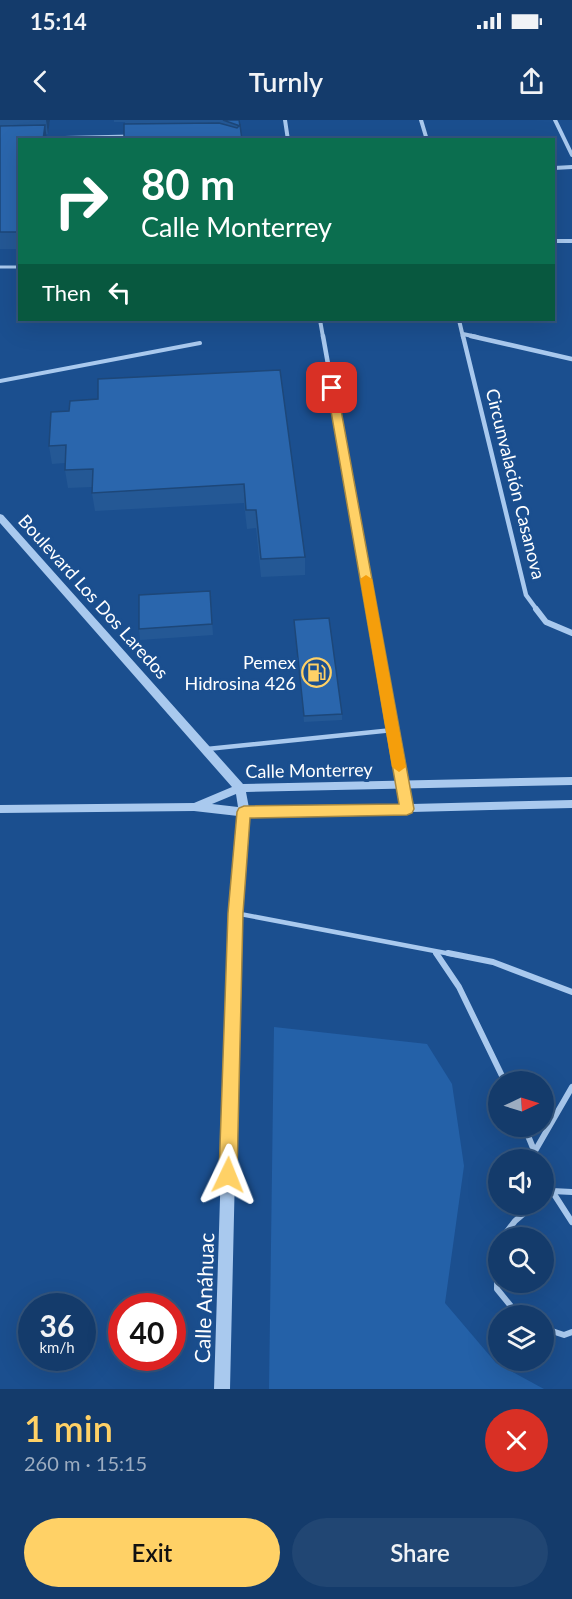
<!DOCTYPE html>
<html lang="en">
<head>
<meta charset="utf-8">
<style>
	:root { --surface:#143b6b; --page:#214673; --text:#f1f3f6; --muted:#9dadc1; --line:#33557e; --accent:#ffd166 }
	body { margin:0; font-family:Lato,sans-serif; background:var(--page); color:var(--text); height:100vh; display:flex; flex-direction:column; font-size:22px; white-space:nowrap }
	* { box-sizing:border-box; margin:0 }
	p { font-size:20px; color:var(--muted) }
	.icon { flex:none; width:33px; height:33px; fill:none; stroke:currentColor; stroke-width:2; stroke-linecap:round; stroke-linejoin:round }
	.map { position:relative; height:1269px; overflow:hidden }
	.side { display:flex; flex-direction:column; background:var(--surface); flex:1 }
	.side>* { flex:none }
	.guide { position:absolute; left:18px; top:18px; width:537px; height:183px; border-radius:0px; box-shadow:0 6px 24px #0002,0 0 0 2px var(--line); background:#0b6e4f; color:#fff; overflow:hidden }
	.needle { width:39px; rotate:86deg }
	.tools { position:absolute; left:488px; top:951px; display:grid; gap:12px }
	.tools a { display:grid; place-items:center; width:66px; height:66px; border-radius:50%; background:var(--surface); box-shadow:0 6px 24px #0002,0 0 0 2px var(--line); font-size:30px }
	.speed { position:absolute; left:18px; top:1173px; display:flex; gap:12px; font-size:30px; font-weight:700; text-align:center }
	.speed>* { display:grid; place-content:center; width:78px; height:78px; border-radius:50%; background:var(--surface); box-shadow:0 6px 24px #0002,0 0 0 2px var(--line); line-height:1 }
	.speed small { font-size:15px; font-weight:400 }
	.speed .limit { border:9px solid #d22; background:#fff; color:#111 }
	.pin { position:absolute; display:grid; place-items:center; width:51px; height:51px; color:#fff; margin:-26px; border-radius:12px; box-shadow:0 3px 9px #0006 }
	.me { position:absolute; width:66px; margin:-33px; rotate:2deg; stroke-linejoin:round; filter:drop-shadow(0 0 4px #0008) }
	.turn { display:flex; align-items:center; gap:21px; height:126px; padding:0 24px; font-size:27px }
	.turn .icon { width:78px; height:78px; stroke-width:2.5 }
	.turn b { display:block; font-size:42px; line-height:51px }
	.then { display:flex; align-items:center; height:57px; padding:0 24px; background:#0003; gap:12px; font-size:22px }
	.round { display:grid; place-items:center; flex:none; width:63px; height:63px; border-radius:32px; background:var(--page) }
	.summary { display:flex; align-items:center; justify-content:space-between; height:102px; padding:0 24px }
	h1 { font-size:36px; font-weight:600; line-height:45px; color:var(--accent) }
	.action { display:flex; gap:12px; margin-top:auto; padding:12px 24px }
	.action a { flex:1; height:69px; border-radius:36px; background:var(--accent); color:#111; font-size:24px; font-weight:600; line-height:69px; text-align:center }
	.action a+a { background:var(--page); color:var(--text) }
	.status { display:flex; justify-content:space-between; align-items:center; height:42px; padding:0 30px; background:var(--surface); direction:ltr }
	.status svg { height:16px; fill:currentColor }
	header { display:flex; justify-content:space-between; align-items:center; height:78px; padding:0 24px; background:var(--surface); font-size:27px; font-weight:600 }
	.map>svg:first-child { display:block }
	.green { fill:#2461a8 }
	.lines { fill:none; stroke-linecap:round; stroke-linejoin:round }
	.service-far3 { stroke:#a9c9ee; stroke-width:3 }
	.service-far2 { stroke:#a9c9ee; stroke-width:4 }
	.service-far1 { stroke:#a9c9ee; stroke-width:4.5 }
	.service { stroke:#a9c9ee; stroke-width:6 }
	.minor-far2 { stroke:#a9c9ee; stroke-width:4 }
	.minor-far1 { stroke:#a9c9ee; stroke-width:4.5 }
	.minor { stroke:#a9c9ee; stroke-width:6 }
	.tertiary { fill:#a9c9ee; fill-rule:evenodd }
	.wall { fill:#245895 }
	.shaded-wall { fill:#1d4779 }
	.building { fill:#2a66ad; stroke:#1d4779; stroke-width:1.5 }
	.route { fill:#ffd166; stroke:#a68842; stroke-width:1.5 }
	.slow { fill:#f59e0b }
	.labels { text-anchor:middle; stroke-width:6; stroke-linejoin:round; paint-order:stroke }
	.street-label { font-size:18px; fill:#fff; stroke:#1b4f8f }
	.poi-label { font-size:18px; fill:#fff; stroke:#1b4f8f; text-anchor:end }
	.near-street-label { font-size:21px; fill:#fff; stroke:#1b4f8f }
</style>
</head>
<body>
<div class="status"><b>15:14</b><svg viewBox="0 0 49 12"><path d="M0 12V9h3v3zM5 12V6h3v6zM10 12V3h3v9zM15 12V0h3v12zM26 1h20v11H26zM47 4h2v5h-2z"/></svg></div>
<header><svg class="icon" aria-label="back" viewBox="0 0 24 24"><path d="M15 5l-7 7 7 7"/></svg>Turnly<svg class="icon" aria-label="share" viewBox="0 0 24 24"><path d="M12 15V3M7 8l5-5 5 5M5 13v7h14v-7"/></svg></header>
<div class="map">
<svg width="572" height="1269" viewBox="0 0 572 1269">
	<rect width="100%" height="100%" fill="#1b4f8f"/>
	<!-- green -->
	<polygon class="green" points="274,907 427,924 452,964 464,1046 445,1183 496,1243 544,1269 269,1269"/>
	<g class="lines">
		<!-- service-far3 -->
		<g class="service-far3">
			<polyline points="43,18 130,16"/>
			<polyline points="0,147 20,147"/>
		</g>
		<!-- service-far2 -->
		<polyline class="service-far2" points="0,261 200,223"/>
		<!-- service-far1 -->
		<g class="service-far1">
			<polyline points="207,629 393,610"/>
			<polyline points="235,793 456,835"/>
			<polyline points="435,832 437,835"/>
		</g>
		<!-- service -->
		<g class="service">
			<polyline points="436,833 459,867 505,962"/>
			<polyline points="448,833 493,842 572,872"/>
			<polyline points="524,1006 538,1040"/>
			<polyline points="535,1031 572,967"/>
			<polyline points="543,1050 552,1071 572,1102"/>
			<polyline points="543,1078 552,1071 572,1072"/>
			<polyline points="502,1118 515,1101 535,1084"/>
			<polyline points="498,1123 497,1169 519,1196"/>
			<polyline points="543,1208 564,1215 572,1212"/>
		</g>
		<!-- minor-far2 -->
		<g class="minor-far2">
			<polyline points="285,0 288,20"/>
			<polyline points="421,0 427,20"/>
			<polyline points="555,0 572,35"/>
			<polyline points="554,48 572,47"/>
			<polyline points="554,121 572,121"/>
			<polyline points="320,200 323,217"/>
			<polyline points="459,200 463,217"/>
			<polyline points="463,214 477,217"/>
		</g>
		<!-- minor-far1 -->
		<g class="minor-far1">
			<polyline points="323,216 372,490"/>
			<polyline points="463,216 526,475 537,490"/>
			<polyline points="471,216 572,239"/>
		</g>
		<!-- minor -->
		<g class="minor">
			<polyline points="371,489 407,689"/>
			<polyline points="536,489 546,502 572,513"/>
		</g>
		<!-- tertiary -->
		<path class="tertiary" d="M0,394l3,1 240,269 329,-7v8l-326,7 3,16 323,-8v8l-323,8 -8,97 -11,476h-16l15,-476 9,-97 -44,-5 -194,2v-8l194,-2 38,-16 -232,-264zM236,674l2,13 -26,-3z"/>
	</g>
	<!-- wall -->
	<g class="wall">
		<polygon points="0,0 50,0 48,14 20,20 20,129 0,129"/>
		<polygon points="114,0 239,0 242,20 125,4 125,2 114,2"/>
		<polygon points="280,250 305,437 305,455 261,457 256,408 247,409 244,383 95,391 92,373 92,367 68,368 65,350 65,343 52,344 49,326 69,291 98,279"/>
		<polygon points="210,471 213,515 140,520 139,509"/>
		<polygon points="294,500 342,594 342,600 304,602"/>
	</g>
	<!-- shaded-wall -->
	<g class="shaded-wall">
		<polygon points="46,0 50,0 48,14"/>
		<polygon points="45,5 47,20 43,20"/>
	</g>
	<!-- building -->
	<g class="building">
		<polygon points="223,0 239,0 240,6"/>
		<polygon points="219,3 237,8 240,5 242,20 124,20 124,4"/>
		<polygon points="45,5 43,20 20,20 20,112 0,112 0,6"/>
		<polygon points="280,250 305,437 261,439 256,390 246,390 244,364 92,373 93,349 65,350 66,325 49,326 51,292 69,291 70,281 98,279 98,259"/>
		<polygon points="210,471 212,504 139,509 139,475"/>
		<polygon points="329,498 342,594 304,596 294,500"/>
	</g>
	<!-- route -->
	<polygon class="route" points="332,265 337,268 414,689 412,693 407,695 250,698 243,793 237,1055 234,1061 228,1063 222,1061 219,1055 228,793 237,692 239,688 244,686 399,684 327,268"/>
	<!-- slow -->
	<polygon class="slow" points="366,455 372,459 406,647 399,652 392,647 360,459"/>
	<!-- icons -->
	<defs>
		<symbol id="fuel-ring" viewBox="-11 -11 22 22"><circle r="9.5" fill="#1b4f8f" stroke="#ffd166" stroke-width="1.5"/><path d="M-5.5-6h7V0h2V4h1.3V-2.5L3-4.5l.8-.8L6-3V5H2.5V1h-1V6h-7ZM-4.2-4.7v3.2H.2V-4.7Z" fill="#ffd166"/></symbol>
	</defs>
	<g fill-rule="evenodd">
		<use href="#fuel-ring" x="300" y="536" width="33" height="33"/>
	</g>
	<g class="labels">
		<!-- street labels -->
		<g class="street-label">
			<text transform="translate(515 364) rotate(76)" y="6">Circunvalación Casanova</text>
			<text transform="translate(93 477) rotate(48)" y="6">Boulevard Los Dos Laredos</text>
			<text transform="translate(309 651) rotate(-1)" y="6">Calle Monterrey</text>
		</g>
		<!-- poi labels -->
		<g class="poi-label">
			<text x="296" y="549">Pemex<tspan x="296" dy="21">Hidrosina 426</tspan></text>
		</g>
		<!-- near-street labels -->
		<g class="near-street-label">
			<text transform="translate(205 1178) rotate(-88)" y="7">Calle Anáhuac</text>
		</g>
	</g>
</svg>
<div class="tools">
<a><svg class="needle" viewBox="-14 -14 28 28"><path d="M0-13l5 13h-10z" fill="#e53935"/><path d="M0 13l5-13h-10z" fill="#9dadc1"/></svg></a>
<a><svg class="icon" aria-label="sound" viewBox="0 0 24 24"><path d="M4 9h4l5-4v14l-5-4H4zM17 9q2 3 0 6"/></svg></a>
<a><svg class="icon" aria-label="search" viewBox="0 0 24 24"><circle cx="10" cy="10" r="6"/><path d="M15 15l6 6"/></svg></a>
<a><svg class="icon" aria-label="layers" viewBox="0 0 24 24"><path d="M12 4l9 5-9 5-9-5zM3 14l9 5 9-5"/></svg></a>
</div>
<div class="speed"><div>36<small>km/h</small></div><div class="limit">40</div></div>
<div class="pin" style="left:332px;top:268px;background:#d93025"><svg class="icon" aria-label="arrive" viewBox="0 0 24 24"><path d="M6 21V4h12l-3 4 3 4H6"/></svg></div>
<svg class="me" style="left:228px;top:1055px" viewBox="-20 -20 40 40"><path d="M0-17L14 15 0 8-14 15z" fill="#ffd166" stroke="#fff" stroke-width="4"/></svg>
<div class="guide">
<div class="turn"><svg class="icon" aria-label="right" viewBox="0 0 24 24"><path d="M7 20v-9h11M14 6l5 5-5 5"/></svg><div><b>80 m</b>Calle Monterrey</div></div>
<div class="then">Then<svg class="icon" aria-label="left" viewBox="0 0 24 24"><path d="M17 20v-9H6M10 6l-5 5 5 5"/></svg></div>
</div>
</div>
<section class="side">
<div class="summary"><div><h1>1 min</h1><p>260 m · 15:15</p></div><a class="round" style="background:#d93025;color:#fff"><svg class="icon" aria-label="close" viewBox="0 0 24 24"><path d="M6 6l12 12M18 6L6 18"/></svg></a></div>
<div class="action"><a>Exit</a><a>Share</a></div>
</section>
</body>
</html>
